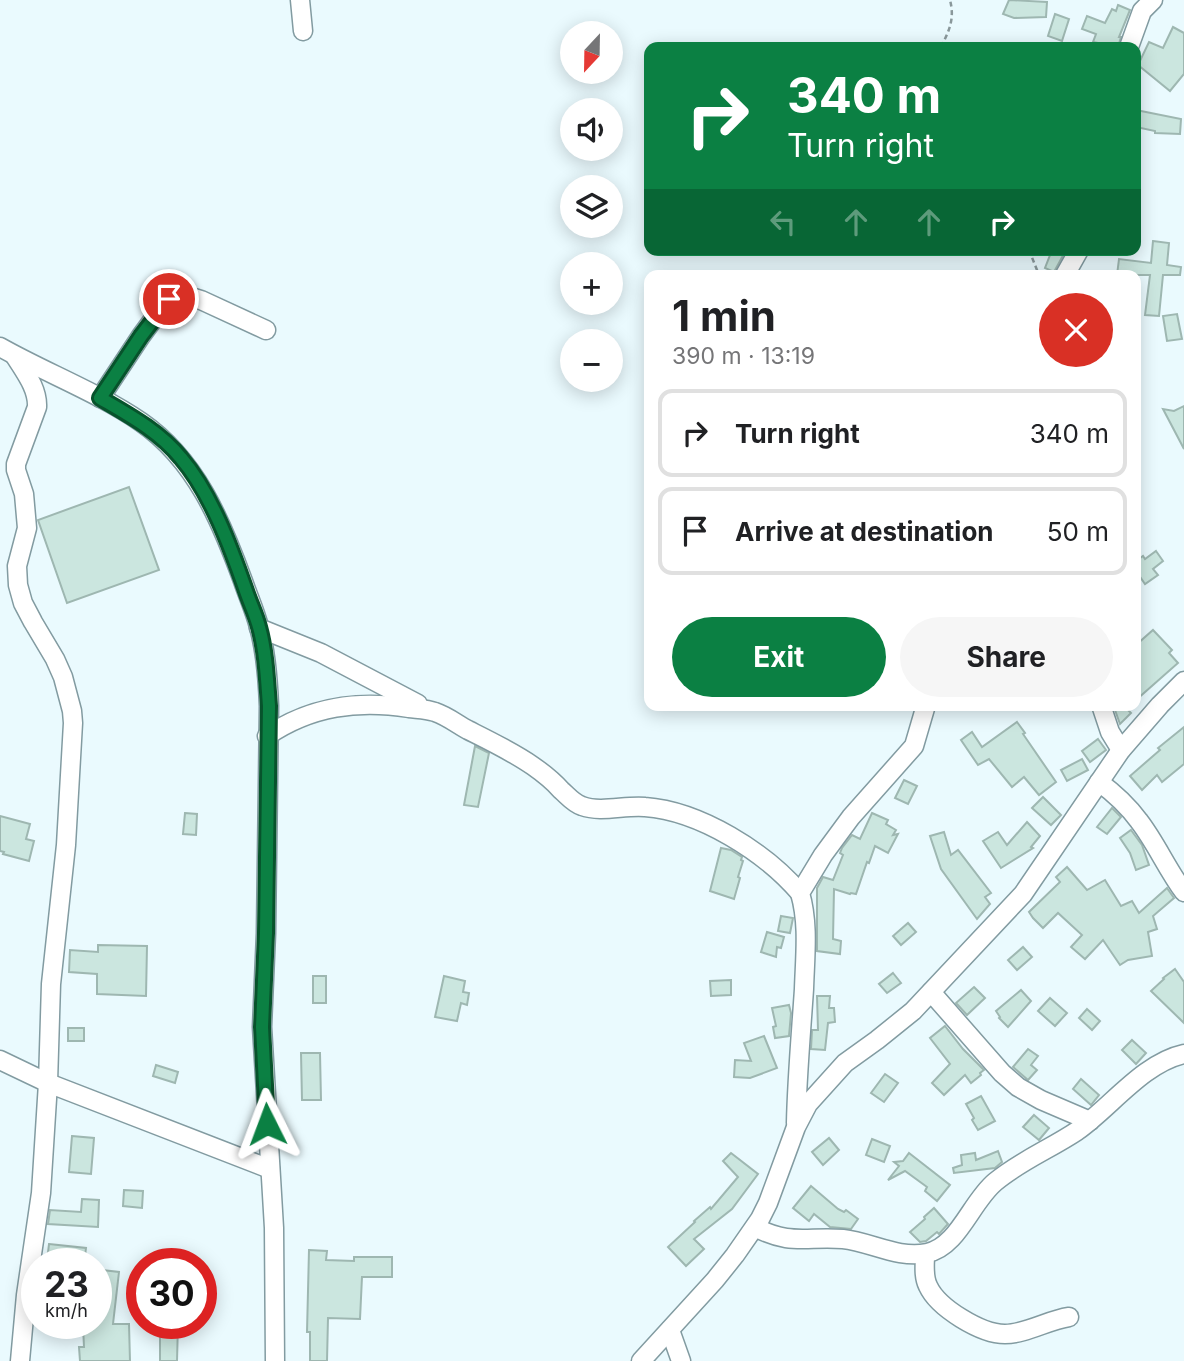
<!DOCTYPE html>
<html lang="en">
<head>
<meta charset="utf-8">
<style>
	:root { --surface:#fff; --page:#f6f6f6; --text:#202124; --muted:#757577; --line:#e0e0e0; --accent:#0b8043 }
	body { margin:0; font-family:Inter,sans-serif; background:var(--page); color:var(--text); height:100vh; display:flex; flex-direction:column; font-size:26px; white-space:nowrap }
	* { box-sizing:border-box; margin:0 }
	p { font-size:23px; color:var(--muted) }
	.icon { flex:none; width:38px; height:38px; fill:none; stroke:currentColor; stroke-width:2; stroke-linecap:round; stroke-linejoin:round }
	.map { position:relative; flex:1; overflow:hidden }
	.details { position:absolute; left:644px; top:270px; width:497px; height:441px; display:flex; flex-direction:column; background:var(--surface); border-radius:14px; box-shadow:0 4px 18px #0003 }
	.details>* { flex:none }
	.top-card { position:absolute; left:644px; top:42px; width:497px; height:214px; border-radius:14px; box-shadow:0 4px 18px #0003; background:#0b8043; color:#fff; overflow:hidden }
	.needle { width:46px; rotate:202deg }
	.buttons { position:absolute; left:560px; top:21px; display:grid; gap:14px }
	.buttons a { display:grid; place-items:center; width:63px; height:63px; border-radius:50%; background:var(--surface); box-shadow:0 4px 18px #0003; font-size:35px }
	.speed { position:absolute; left:21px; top:1248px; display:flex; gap:14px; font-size:35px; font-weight:700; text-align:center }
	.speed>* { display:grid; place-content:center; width:91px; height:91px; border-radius:50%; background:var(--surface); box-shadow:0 4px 18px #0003; line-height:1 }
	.speed small { font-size:18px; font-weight:400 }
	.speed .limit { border:10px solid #d22; background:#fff; color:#111 }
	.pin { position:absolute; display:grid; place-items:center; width:60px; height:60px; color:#fff; margin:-30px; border:4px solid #fff; border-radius:50%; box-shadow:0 2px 7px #0007 }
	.me { position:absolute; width:77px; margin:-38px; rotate:357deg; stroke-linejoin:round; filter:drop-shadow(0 0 5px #0008) }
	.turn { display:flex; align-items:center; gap:24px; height:147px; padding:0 28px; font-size:32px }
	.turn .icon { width:91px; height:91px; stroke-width:2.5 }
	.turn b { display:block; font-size:49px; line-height:60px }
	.lanes { display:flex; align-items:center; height:66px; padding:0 28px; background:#0003; justify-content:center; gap:35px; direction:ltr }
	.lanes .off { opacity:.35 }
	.round { display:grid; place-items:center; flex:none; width:74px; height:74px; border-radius:37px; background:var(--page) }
	.head { display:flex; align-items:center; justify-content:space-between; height:119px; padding:0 28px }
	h1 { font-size:42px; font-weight:700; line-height:52px }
	.cta { display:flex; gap:14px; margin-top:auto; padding:14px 28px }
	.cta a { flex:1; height:80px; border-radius:42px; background:var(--accent); color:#fff; font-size:28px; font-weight:700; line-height:80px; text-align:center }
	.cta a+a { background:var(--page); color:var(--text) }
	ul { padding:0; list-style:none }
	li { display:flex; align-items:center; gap:21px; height:88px; margin:0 14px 10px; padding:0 14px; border:4px solid var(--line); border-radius:14px }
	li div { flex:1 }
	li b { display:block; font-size:26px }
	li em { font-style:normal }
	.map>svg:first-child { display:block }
	.building { fill:#cbe6df; stroke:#9eb7b1; stroke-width:2 }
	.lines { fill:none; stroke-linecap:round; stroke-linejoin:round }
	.minor-casing { stroke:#829ba1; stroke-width:21 }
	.path { stroke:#8a989b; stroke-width:2.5; stroke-dasharray:5 3.5; stroke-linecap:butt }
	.minor { stroke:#fff; stroke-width:18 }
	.route-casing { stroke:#07532c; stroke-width:18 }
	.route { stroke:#0b8043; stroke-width:12 }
</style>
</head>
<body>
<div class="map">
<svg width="1184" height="1361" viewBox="0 0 1184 1361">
	<rect width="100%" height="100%" fill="#eafafe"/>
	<!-- building -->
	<g class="building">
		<polygon points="1009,0 1047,2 1046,17 1014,18 1003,14"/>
		<polygon points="1118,5 1130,10 1119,37 1121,37 1118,47 1093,42 1096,34 1082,29 1087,16 1105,23 1112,9 1116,11"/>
		<polygon points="1055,14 1069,19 1062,41 1048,36"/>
		<polygon points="1173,27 1184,33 1184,74 1170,91 1138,65 1149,42 1163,48"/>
		<polygon points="1136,110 1181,119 1180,134 1155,133 1155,131 1136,127"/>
		<polygon points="1153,241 1169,243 1167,265 1181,267 1180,275 1163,275 1159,316 1145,315 1150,275 1117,275 1119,259 1151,263"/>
		<polygon points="1052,250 1066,250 1054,272 1045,268"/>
		<polygon points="1177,314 1182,339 1167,341 1163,316"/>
		<polygon points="1184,406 1184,449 1163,409 1174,411"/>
		<polygon points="129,487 159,570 67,603 38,520"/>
		<polygon points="1156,551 1163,561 1153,569 1158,575 1145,584 1136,571 1136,561 1143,556 1145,559"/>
		<polygon points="1153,630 1172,650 1169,653 1178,663 1136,700 1136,645"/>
		<polygon points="1119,705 1123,705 1131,713 1120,724 1115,710"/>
		<polygon points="1017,722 1025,733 1023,734 1056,782 1039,795 1024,777 1012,787 989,759 978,765 961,740 972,732 982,747"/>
		<polygon points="1184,727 1184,764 1162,782 1157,775 1142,790 1130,776 1160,750 1158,748"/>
		<polygon points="1098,739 1106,750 1090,762 1082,751"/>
		<polygon points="475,746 489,753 478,807 464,805"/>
		<polygon points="1082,759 1088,770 1067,781 1061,770"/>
		<polygon points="904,780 917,786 908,804 895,798"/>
		<polygon points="1043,797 1061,815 1051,825 1032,808"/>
		<polygon points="1112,808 1121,817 1107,834 1097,827"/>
		<polygon points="185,813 197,814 196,835 183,834"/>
		<polygon points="872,813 888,820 886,824 896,830 893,835 898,834 888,853 875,846 869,863 867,862 856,894 851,893 850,894 834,889 833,939 841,941 840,954 817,951 817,888 823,877 833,880 843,855 840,853 842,848 852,835 860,839"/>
		<polygon points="0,816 30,824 26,839 34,841 29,861 3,854 4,852 0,851"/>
		<polygon points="1027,822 1040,836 1031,847 1033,848 1001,868 983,841 998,832 1007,845"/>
		<polygon points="1131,830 1142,845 1149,865 1136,870 1130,853 1120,838"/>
		<polygon points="944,832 951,855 958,850 991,893 985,897 990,904 977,919 941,869 930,836"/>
		<polygon points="721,848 731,850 742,857 741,860 743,861 738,877 740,878 734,899 710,891"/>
		<polygon points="1067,867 1087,890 1105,880 1121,906 1132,901 1139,913 1167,888 1174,898 1153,916 1157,929 1148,932 1152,956 1128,960 1120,965 1103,940 1085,959 1071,947 1082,935 1058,913 1043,928 1033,918 1029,912 1060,882 1056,877"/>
		<polygon points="781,916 793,918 790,933 778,931"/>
		<polygon points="908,923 916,932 901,945 893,936"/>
		<polygon points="767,932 784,937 781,948 777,947 776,957 761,952"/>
		<polygon points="98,945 147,946 146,996 97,994 97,974 69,972 70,950 98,952"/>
		<polygon points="1023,947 1032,957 1017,970 1008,960"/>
		<polygon points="1175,969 1184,982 1184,1023 1151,991 1164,979 1163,978"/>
		<polygon points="893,973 901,983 887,993 879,984"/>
		<rect x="313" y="976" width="13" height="27"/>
		<polygon points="444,976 465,981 463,992 469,993 467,1005 461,1003 457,1021 435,1017"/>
		<polygon points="731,980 731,995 711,996 710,981"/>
		<polygon points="974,987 985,998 967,1015 956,1003"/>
		<polygon points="1021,990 1031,1001 1008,1027 999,1018 1000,1017 996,1011"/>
		<polygon points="817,996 830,996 829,1008 834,1008 835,1022 828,1023 825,1050 811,1049 812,1030 818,1030"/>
		<polygon points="1050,998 1067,1013 1055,1026 1038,1011"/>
		<polygon points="789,1005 791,1013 789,1036 775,1038 773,1027 776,1026 772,1008"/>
		<polygon points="1087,1009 1100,1021 1092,1030 1079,1018"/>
		<polygon points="945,1026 963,1049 984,1070 980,1073 981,1075 971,1083 965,1075 944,1095 932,1083 950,1064 930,1038"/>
		<rect x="68" y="1028" width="16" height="13"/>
		<polygon points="764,1036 777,1068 750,1078 734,1077 735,1060 751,1061 744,1043"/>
		<polygon points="1132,1040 1146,1053 1136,1064 1122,1050"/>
		<polygon points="1028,1049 1038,1056 1031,1065 1037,1070 1028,1080 1013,1067"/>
		<polygon points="301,1053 320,1053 321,1100 302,1100"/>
		<polygon points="156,1065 178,1072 175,1083 153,1076"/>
		<polygon points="885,1074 898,1083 884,1102 871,1093"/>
		<polygon points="1081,1079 1099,1095 1091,1105 1073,1089"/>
		<polygon points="981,1096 995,1121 978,1130 972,1120 974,1118 966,1104"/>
		<polygon points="1034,1115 1049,1128 1039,1140 1023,1127"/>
		<polygon points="72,1136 94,1138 91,1174 69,1172"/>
		<polygon points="829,1138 839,1150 823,1165 812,1152"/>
		<polygon points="872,1139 890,1146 884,1162 866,1155"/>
		<polygon points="998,1151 1002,1162 995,1168 954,1173 953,1168 962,1165 961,1155 975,1153 976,1160"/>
		<polygon points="731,1153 758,1174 732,1209 694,1239 704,1249 686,1266 668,1247 695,1222 694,1221 710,1207 711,1209 738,1177 723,1161"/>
		<polygon points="909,1153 950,1185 937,1201 925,1191 927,1187 905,1171 888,1180 899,1166 894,1162 903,1161"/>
		<polygon points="811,1186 838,1209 844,1212 846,1210 858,1219 851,1229 830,1227 814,1214 809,1221 793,1208"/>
		<polygon points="124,1190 143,1191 142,1208 123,1206"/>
		<polygon points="82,1199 99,1200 98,1227 48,1224 50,1210 81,1212"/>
		<polygon points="934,1208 948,1224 939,1234 937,1232 926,1241 920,1242 910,1232 925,1219 924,1217"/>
		<polygon points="49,1244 86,1248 84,1264 47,1261"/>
		<polygon points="309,1250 327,1251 326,1260 354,1261 354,1257 392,1257 392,1277 362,1277 360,1319 328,1318 327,1361 310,1361 310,1332 307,1332"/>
		<polygon points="102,1270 119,1272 113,1324 129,1324 130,1361 80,1361 79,1347 84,1347 83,1326 95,1325 96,1323"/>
		<polygon points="160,1323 178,1323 177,1361 160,1361"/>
	</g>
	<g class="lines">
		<defs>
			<g id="minor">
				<polyline points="300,0 303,31"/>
				<polyline points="1129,47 1142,11 1153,0"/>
				<polyline points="1065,275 1079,250"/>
				<path d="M0,347c46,26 97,45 141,75 55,38 80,99 102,159 5,15 12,30 16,46 7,25 9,53 10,79l-3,227 -4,94 12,201 1,133"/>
				<path d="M15,356c9,15 23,32 22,51l-21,57v6l8,24 3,34 -10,38 1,19 5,18 10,19 22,37 8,18 9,34 1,12 -7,122 -15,139 -3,99 -7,110 -15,102 -6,66"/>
				<polyline points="100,398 141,336 169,298 178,296 188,296 201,300 266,330"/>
				<polyline points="259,628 321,653 418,704"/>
				<polyline points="1101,705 1110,732 1121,750"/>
				<path d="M267,736c44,-30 91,-36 142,-28 8,1 18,1 26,4 12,4 22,12 33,18 22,11 45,22 65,36 10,7 20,15 28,24 7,6 12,13 21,16 19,7 43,-1 63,1 55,4 120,45 155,86"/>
				<path d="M1099,782c15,11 29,24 40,39 17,22 28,48 45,71"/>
				<polyline points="931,992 1002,1073 1018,1087 1041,1100 1090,1121"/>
				<polyline points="0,1060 48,1083 270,1169"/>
				<path d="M796,1123c1,-45 5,-89 8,-134 1,-33 5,-65 -4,-96l23,-38 28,-38 63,-71 12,-41"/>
				<path d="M755,1227c35,19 52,9 88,12 28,3 55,20 84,14 31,-6 44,-51 68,-71 25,-21 55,-33 82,-51 34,-24 66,-68 107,-77"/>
				<path d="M925,1254c0,10 -2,22 3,32 10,22 53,48 77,48 21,0 43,-14 64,-17"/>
				<polyline points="670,1330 681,1361"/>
				<polyline points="641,1361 715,1280 735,1255 760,1219 768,1203 796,1127 808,1104 845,1063 877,1040 913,1011 1023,894 1121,750 1160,705 1184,681"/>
			</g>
		</defs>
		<!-- minor casing -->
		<use href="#minor" class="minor-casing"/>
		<!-- path -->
		<g class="path">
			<path d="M941,47c8,-16 14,-28 9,-47"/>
			<polyline points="1029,250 1039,275"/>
		</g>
		<!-- minor -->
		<use href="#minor" class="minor"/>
	</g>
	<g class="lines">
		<defs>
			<path id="route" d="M169,299l-28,37 -41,62c29,17 59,33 81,60 30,35 50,90 65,133 4,12 10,24 13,36 7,25 8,53 10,79l-3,227 -4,94 5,97"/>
		</defs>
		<!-- route casing -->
		<use href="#route" class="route-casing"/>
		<!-- route -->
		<use href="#route" class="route"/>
	</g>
</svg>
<div class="buttons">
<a><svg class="needle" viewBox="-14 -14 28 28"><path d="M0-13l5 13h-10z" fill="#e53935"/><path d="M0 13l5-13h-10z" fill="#757577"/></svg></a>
<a><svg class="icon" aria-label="sound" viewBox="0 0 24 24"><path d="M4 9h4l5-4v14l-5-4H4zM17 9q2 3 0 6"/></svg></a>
<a><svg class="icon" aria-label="layers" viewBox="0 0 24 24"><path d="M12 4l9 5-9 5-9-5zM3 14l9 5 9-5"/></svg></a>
<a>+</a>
<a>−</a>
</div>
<div class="speed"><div>23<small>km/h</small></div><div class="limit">30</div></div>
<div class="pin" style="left:169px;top:299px;background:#d93025"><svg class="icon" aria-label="arrive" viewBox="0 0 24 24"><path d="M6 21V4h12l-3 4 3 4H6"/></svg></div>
<svg class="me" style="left:267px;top:1124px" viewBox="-20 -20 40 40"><path d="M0-17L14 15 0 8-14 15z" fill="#0b8043" stroke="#fff" stroke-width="4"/></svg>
<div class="top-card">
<div class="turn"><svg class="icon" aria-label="right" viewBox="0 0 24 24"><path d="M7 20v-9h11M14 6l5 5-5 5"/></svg><div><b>340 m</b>Turn right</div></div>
<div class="lanes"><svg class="icon off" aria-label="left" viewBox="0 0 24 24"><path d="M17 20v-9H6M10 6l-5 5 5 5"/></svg><svg class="icon off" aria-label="ahead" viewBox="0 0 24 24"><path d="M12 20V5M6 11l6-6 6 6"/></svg><svg class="icon off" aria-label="ahead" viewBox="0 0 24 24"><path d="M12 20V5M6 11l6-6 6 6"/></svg><svg class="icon" aria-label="right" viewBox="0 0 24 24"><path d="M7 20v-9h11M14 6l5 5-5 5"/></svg></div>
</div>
<section class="details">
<div class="head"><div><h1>1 min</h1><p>390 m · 13:19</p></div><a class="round" style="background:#d93025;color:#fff"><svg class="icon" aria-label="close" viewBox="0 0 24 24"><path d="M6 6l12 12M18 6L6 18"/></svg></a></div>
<ul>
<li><svg class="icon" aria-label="right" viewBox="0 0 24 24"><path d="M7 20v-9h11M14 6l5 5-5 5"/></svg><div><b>Turn right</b></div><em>340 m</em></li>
<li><svg class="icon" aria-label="arrive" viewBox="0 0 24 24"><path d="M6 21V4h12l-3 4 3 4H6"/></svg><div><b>Arrive at destination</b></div><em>50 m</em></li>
</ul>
<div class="cta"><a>Exit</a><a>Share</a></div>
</section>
</div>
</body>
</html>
